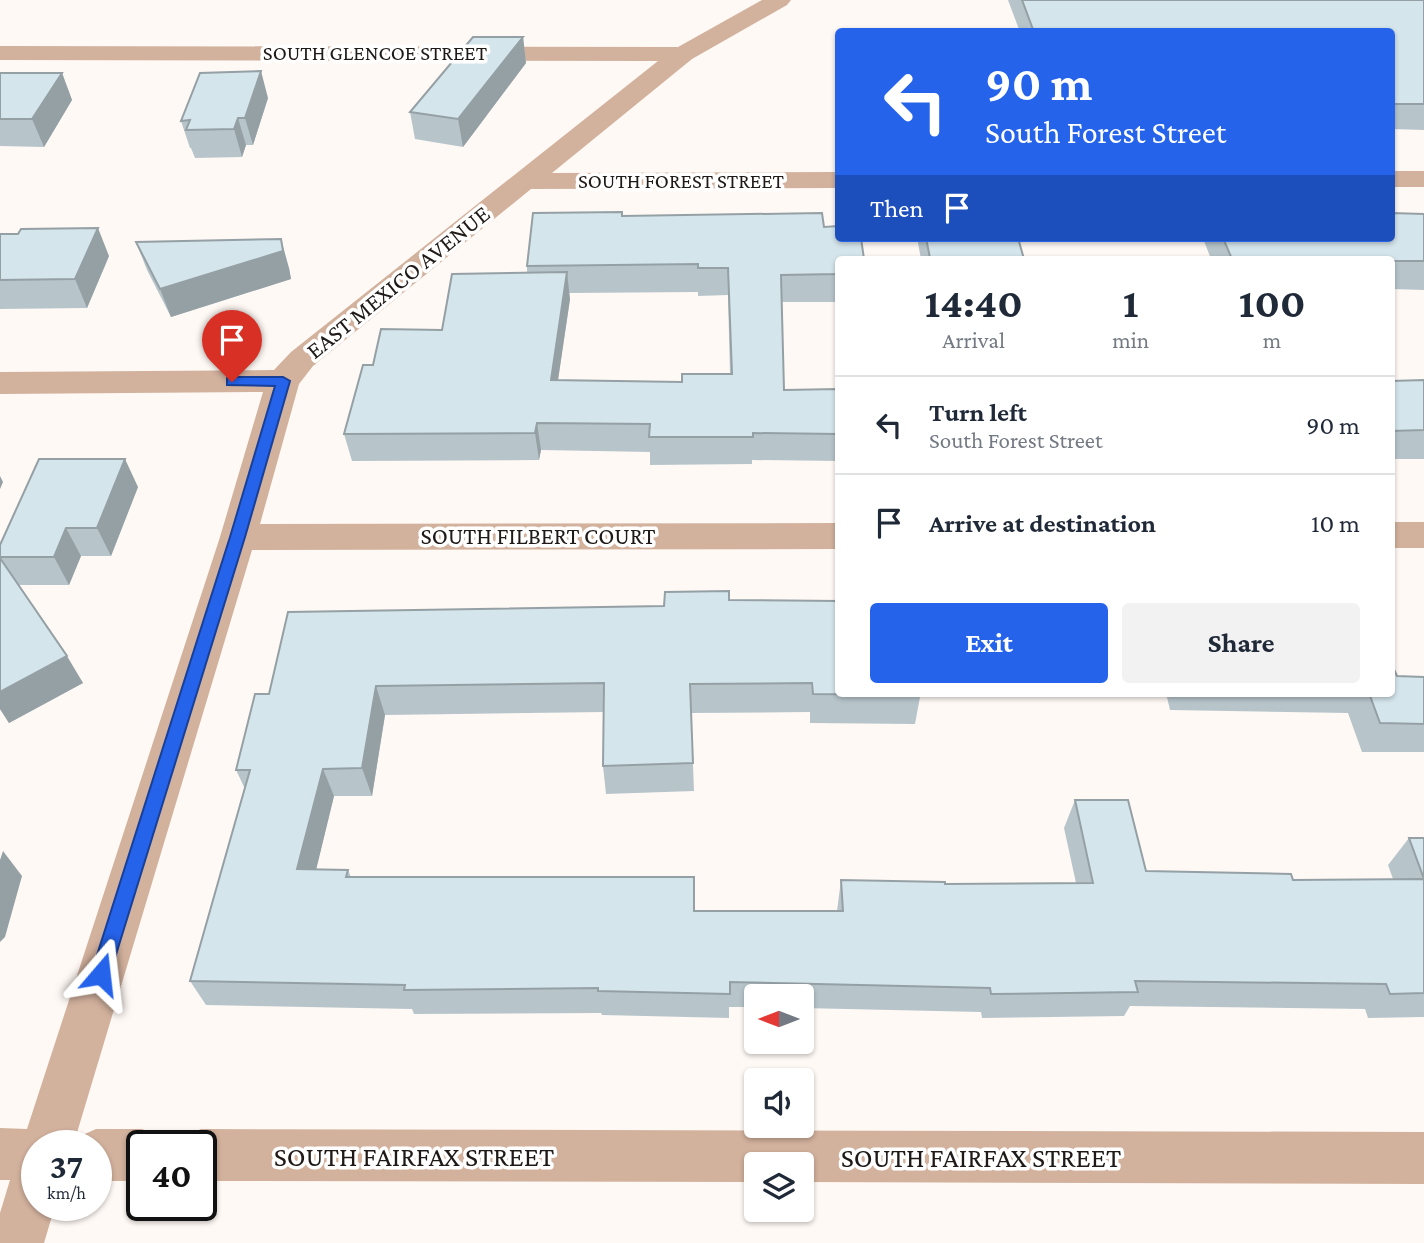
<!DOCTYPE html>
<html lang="en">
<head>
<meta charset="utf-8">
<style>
	:root { --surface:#fff; --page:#f2f2f3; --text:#1f2937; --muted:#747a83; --line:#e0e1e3; --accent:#2563eb }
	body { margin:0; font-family:"Crimson Pro",serif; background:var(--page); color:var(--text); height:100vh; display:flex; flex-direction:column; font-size:26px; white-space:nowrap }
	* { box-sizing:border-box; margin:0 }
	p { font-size:23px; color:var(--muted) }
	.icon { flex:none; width:38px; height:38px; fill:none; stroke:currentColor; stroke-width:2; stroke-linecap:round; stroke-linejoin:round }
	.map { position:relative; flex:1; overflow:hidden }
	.panel { position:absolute; left:835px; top:256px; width:560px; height:441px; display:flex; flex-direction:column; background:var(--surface); border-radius:7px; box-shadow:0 2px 5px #0004 }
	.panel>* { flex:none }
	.top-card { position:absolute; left:835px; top:28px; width:560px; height:214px; border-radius:7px; box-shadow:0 2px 5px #0004; background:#2563eb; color:#fff; overflow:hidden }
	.needle { width:46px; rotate:270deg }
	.fabs { position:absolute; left:744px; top:984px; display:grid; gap:14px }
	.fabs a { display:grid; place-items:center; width:70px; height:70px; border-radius:7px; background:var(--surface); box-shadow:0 2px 5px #0004; font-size:35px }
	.speed { position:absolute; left:21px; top:1130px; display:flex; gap:14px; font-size:35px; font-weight:700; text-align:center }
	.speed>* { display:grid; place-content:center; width:91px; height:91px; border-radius:50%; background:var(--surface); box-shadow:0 2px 5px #0004; line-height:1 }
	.speed small { font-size:18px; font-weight:400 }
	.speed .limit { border:4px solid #111; border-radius:10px; background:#fff; color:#111 }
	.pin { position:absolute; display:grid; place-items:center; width:60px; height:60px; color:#fff; margin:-72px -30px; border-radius:50% 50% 50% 0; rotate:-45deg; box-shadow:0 0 7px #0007 }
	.pin .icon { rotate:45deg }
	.me { position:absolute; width:77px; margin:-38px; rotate:17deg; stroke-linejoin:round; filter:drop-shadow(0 0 5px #0008) }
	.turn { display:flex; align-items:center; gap:24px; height:147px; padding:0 35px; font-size:32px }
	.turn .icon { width:91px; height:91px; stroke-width:2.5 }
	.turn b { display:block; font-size:49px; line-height:60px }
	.then { display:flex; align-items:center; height:66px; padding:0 35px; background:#0003; gap:14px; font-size:26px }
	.eta { display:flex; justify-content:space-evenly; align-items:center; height:119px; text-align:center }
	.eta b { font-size:42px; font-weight:700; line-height:49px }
	.action { display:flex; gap:14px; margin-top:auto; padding:14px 35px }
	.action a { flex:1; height:80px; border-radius:7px; background:var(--accent); color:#fff; font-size:28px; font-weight:700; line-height:80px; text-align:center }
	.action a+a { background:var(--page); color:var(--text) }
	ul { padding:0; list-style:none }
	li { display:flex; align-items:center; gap:21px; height:98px; padding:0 35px; border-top:2px solid var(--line) }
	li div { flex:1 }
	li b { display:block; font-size:26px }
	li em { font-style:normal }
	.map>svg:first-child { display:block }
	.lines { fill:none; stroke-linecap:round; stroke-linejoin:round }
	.minor { fill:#d2b19d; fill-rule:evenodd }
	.wall { fill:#b7c5cb; fill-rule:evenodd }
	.shaded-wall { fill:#95a0a5 }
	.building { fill:#d5e5ec; stroke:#95a0a5; stroke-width:2 }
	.route { fill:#2563eb; stroke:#184099; stroke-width:2 }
	.labels { text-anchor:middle; stroke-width:7; stroke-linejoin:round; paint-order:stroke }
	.far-street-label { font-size:21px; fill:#1f1a17; stroke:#fff }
	.street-label { font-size:24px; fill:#1f1a17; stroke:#fff }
	.near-street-label { font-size:28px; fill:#1f1a17; stroke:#fff }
</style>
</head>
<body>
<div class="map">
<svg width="1424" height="1243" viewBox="0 0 1424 1243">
	<rect width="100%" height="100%" fill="#fff9f5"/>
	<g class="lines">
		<!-- minor -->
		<g class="minor">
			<polygon points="762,0 791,0 787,5 692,59 552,173 838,172 838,188 531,189 313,366 299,384 260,524 838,523 838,549 252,550 73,1146 37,1146 37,1206 55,1206 44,1243 0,1243 0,1213 10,1180 0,1180 0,1128 27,1129 220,537 263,392 0,394 0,372 274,370 291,352 658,61 0,60 0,46 678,47"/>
			<rect x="1391" y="171" width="33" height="16"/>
			<rect x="1391" y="522" width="33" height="26"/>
			<polygon points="96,1129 142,1129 160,1137 164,1146 142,1146 142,1181 96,1181 96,1146 74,1146 78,1137"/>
			<polygon points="201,1129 1424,1132 1424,1184 802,1182 802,1164 756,1164 756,1182 201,1181 201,1146 179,1146 183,1137"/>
		</g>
	</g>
	<!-- wall -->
	<g class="wall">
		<polygon points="1008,0 1424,0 1424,130 1391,129 1391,32 1020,32"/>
		<polygon points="523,37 526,63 463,147 415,139 410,112"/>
		<polygon points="0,73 62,73 72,100 44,147 0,146"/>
		<polygon points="268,98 253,145 246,145 242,157 195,158 191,148 190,148 181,121"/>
		<polygon points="1424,214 1424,290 1391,289 1391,259 1211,259 1204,241 1205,238 1391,238"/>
		<path d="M622,216l202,11 14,32v43h-56l2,88 54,-1v72l-86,-1v4l-102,1v-13l-109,-2 -2,10 -187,1 -8,-27 29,-69 69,-35 85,-58v-6zM698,292v4l30,-1 2,79 -48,8 -124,-2 12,-81 -1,-6z"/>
		<polygon points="0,234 109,256 87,308 0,309"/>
		<polygon points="918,238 1018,238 1024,259 921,259 918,243"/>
		<polygon points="136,242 289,268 291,279 171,317 147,270"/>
		<polygon points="1424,380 1424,459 1391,459 1391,381"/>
		<polygon points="138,487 111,556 81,556 69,585 18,585 83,683 9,723 0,709 0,545"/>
		<polygon points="729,600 838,693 1042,693 1041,694 920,697 915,724 810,723 810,712 691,713 694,791 606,794 603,766 604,712 385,715 372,796 334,796 316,869 348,870 351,877 695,911 837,911 841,880 945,884 1076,883 1064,828 1075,800 1146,871 1293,880 1393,879 1388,865 1409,838 1424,838 1424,1017 1368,1018 1365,1009 1130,1006 1124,1016 982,1018 981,1012 802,1008 802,996 756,996 756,1007 729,1007 729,1018 602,1015 601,1013 414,1014 412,1009 206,1005 190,981 245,789 236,770 269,694 664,606"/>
		<polygon points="1397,676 1424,677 1424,752 1362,752 1348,713 1170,710 1166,693 1391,693"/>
	</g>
	<!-- shaded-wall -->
	<g class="shaded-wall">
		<polygon points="523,37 526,63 463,147 458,119"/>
		<polygon points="261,71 268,98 253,145 245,118"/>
		<polygon points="62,73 72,100 44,147 32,119"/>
		<polygon points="238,118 246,145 242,157 234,129"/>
		<polygon points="98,228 109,256 87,308 75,279"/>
		<polygon points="281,239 289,268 291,279 171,317 160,289"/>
		<polygon points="567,272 570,299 554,407 551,380"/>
		<polygon points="537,423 541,450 539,460 535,433"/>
		<polygon points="125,459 138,487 111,556 97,528"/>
		<polygon points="0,476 3,482 0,489"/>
		<polygon points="66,528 81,556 69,585 54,557"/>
		<polygon points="67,656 83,683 9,723 0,709 0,692"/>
		<polygon points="376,686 385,715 372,796 362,768"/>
		<polygon points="323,769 334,796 310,895 297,869"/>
		<polygon points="3,851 22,876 5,937 0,942 0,860"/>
	</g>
	<!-- building -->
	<g class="building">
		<polygon points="1022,0 1424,0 1424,104 1391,104 1391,32 1034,32"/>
		<polygon points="473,37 523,37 458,119 410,112"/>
		<polygon points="261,71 245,118 238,118 234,129 186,130 190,120 181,121 200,73"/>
		<polygon points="0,73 62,73 32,119 0,119"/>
		<polygon points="622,212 622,216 822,213 824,227 838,226 838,238 861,238 864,259 838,259 838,274 781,275 784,390 838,389 838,434 753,433 753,437 649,437 650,424 537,423 535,433 344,434 363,365 373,365 381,329 442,330 452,274 567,272 551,380 682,382 682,374 732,374 728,268 698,268 698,264 527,266 533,213"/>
		<polygon points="1391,213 1424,214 1424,261 1391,261 1391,259 1232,259 1223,238 1391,238"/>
		<polygon points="98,228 75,279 0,280 0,234 18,234 21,229"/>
		<polygon points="926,238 1018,238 1024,259 930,258"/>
		<polygon points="281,239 283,251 160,289 136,242"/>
		<polygon points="1424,380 1424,430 1391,431 1391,381"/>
		<polygon points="39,459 125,459 97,528 66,528 54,557 0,557 0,545"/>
		<polygon points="0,558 67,656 0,692"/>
		<polygon points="729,591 729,600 838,601 838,693 920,693 921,695 813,694 812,683 690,684 693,763 603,766 604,683 376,686 362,768 323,769 297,869 348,870 346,877 694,877 694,911 843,911 841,880 945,882 945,884 1093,883 1075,800 1128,800 1146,871 1291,874 1293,880 1424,879 1424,993 1390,994 1386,984 1135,981 1138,992 991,994 990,988 730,982 730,994 598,991 598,988 404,990 405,985 190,981 250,770 236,770 255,694 269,694 288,612 664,606 665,592"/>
		<polygon points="1391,663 1397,676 1424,677 1424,724 1380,723 1369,693 1391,693"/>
		<polygon points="1409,838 1424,838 1424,879"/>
	</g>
	<!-- route -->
	<polygon class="route" points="232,377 283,377 290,381 245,537 110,974 107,981 101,983 94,981 91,974 230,537 275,386 227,385 227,378"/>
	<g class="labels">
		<!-- far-street labels -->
		<g class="far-street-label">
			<text x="375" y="60">SOUTH GLENCOE STREET</text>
			<text x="681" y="188">SOUTH FOREST STREET</text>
		</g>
		<!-- street labels -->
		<g class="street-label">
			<text transform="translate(398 282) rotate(-39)" y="8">EAST MEXICO AVENUE</text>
			<text x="538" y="544">SOUTH FILBERT COURT</text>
		</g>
		<!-- near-street labels -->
		<g class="near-street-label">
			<text x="414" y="1166">SOUTH FAIRFAX STREET</text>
			<text x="981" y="1167">SOUTH FAIRFAX STREET</text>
		</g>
	</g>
</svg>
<div class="fabs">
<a><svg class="needle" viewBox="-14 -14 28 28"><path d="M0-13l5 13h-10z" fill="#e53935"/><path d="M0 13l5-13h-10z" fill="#747a83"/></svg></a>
<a><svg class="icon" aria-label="sound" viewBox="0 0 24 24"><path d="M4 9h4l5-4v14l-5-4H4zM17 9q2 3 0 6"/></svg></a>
<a><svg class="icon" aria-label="layers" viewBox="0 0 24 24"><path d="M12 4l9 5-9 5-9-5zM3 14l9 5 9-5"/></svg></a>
</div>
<div class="speed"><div>37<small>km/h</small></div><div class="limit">40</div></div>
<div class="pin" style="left:232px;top:382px;background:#d93025"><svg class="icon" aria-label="arrive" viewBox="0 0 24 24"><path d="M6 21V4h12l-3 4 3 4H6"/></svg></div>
<svg class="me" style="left:101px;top:974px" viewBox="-20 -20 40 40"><path d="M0-17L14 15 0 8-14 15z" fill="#2563eb" stroke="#fff" stroke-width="4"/></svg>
<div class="top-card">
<div class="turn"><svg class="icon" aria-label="left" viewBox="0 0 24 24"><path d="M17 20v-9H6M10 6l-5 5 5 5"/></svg><div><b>90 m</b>South Forest Street</div></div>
<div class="then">Then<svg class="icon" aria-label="arrive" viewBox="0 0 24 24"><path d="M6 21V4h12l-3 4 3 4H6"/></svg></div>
</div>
<section class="panel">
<div class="eta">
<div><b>14:40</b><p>Arrival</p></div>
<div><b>1</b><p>min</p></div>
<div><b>100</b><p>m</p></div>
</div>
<ul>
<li><svg class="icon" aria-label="left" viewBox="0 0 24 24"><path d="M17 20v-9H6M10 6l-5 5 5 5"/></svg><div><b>Turn left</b><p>South Forest Street</p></div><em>90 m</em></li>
<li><svg class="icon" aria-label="arrive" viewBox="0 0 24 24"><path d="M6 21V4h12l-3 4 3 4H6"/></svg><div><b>Arrive at destination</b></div><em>10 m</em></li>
</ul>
<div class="action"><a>Exit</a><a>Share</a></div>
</section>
</div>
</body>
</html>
